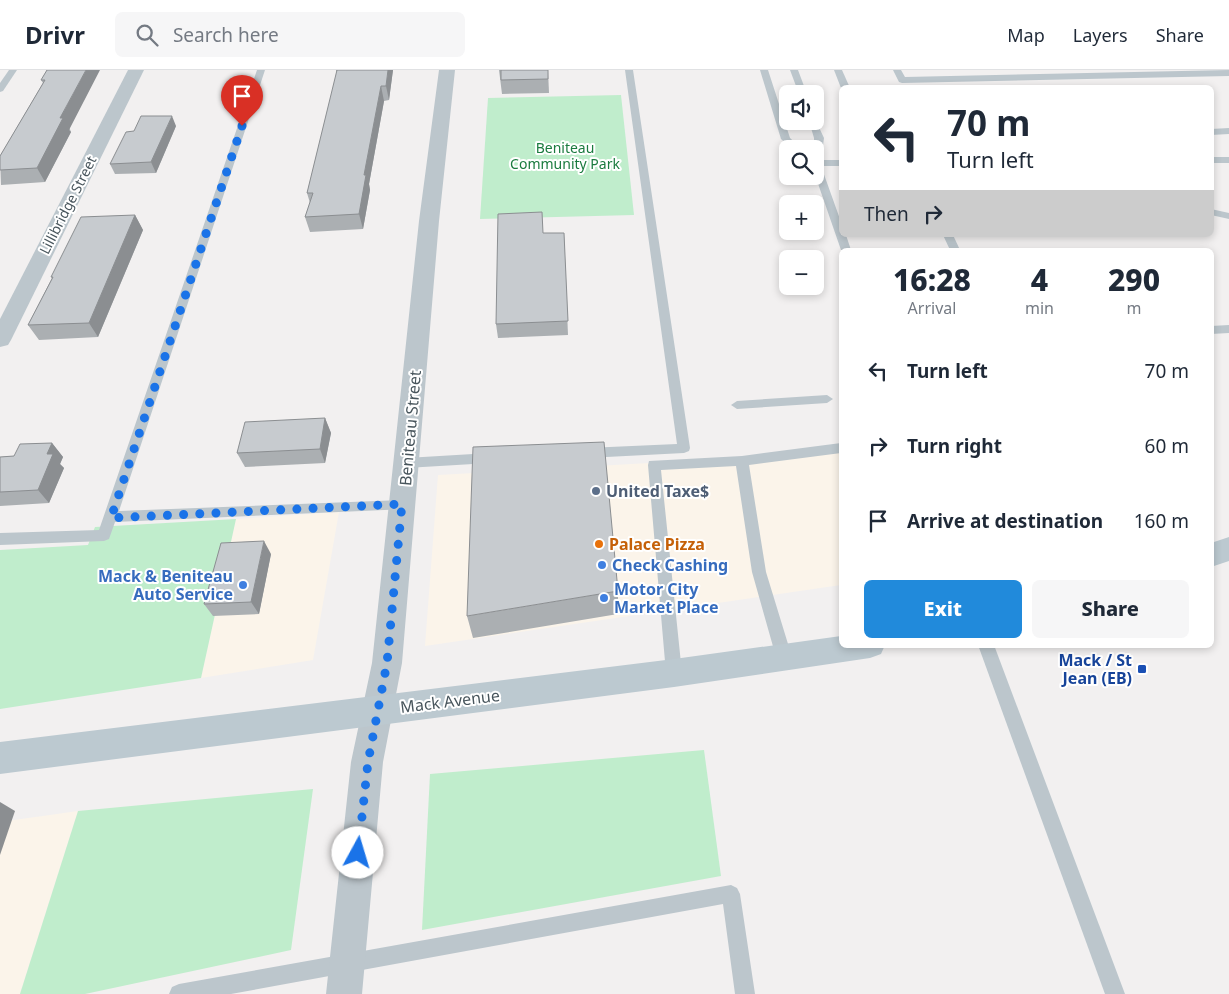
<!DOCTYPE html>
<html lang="en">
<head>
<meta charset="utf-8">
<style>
	:root { --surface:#fff; --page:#f6f6f7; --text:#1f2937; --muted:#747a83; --line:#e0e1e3; --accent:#218adb }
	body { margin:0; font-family:"Noto Sans",sans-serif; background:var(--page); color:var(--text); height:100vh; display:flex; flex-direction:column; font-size:19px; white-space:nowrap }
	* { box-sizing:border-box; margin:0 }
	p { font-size:16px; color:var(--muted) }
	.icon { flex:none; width:28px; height:28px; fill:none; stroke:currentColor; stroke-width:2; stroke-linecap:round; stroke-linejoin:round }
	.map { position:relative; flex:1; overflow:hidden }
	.drawer { position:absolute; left:839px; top:178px; width:375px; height:400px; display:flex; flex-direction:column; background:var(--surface); border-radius:8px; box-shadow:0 2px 8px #0003 }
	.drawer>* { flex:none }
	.banner { position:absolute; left:839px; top:15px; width:375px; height:152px; border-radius:8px; box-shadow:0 2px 8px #0003; background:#fff; color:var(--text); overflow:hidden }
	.fabs { position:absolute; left:779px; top:15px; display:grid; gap:10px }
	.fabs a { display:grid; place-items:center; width:45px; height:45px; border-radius:8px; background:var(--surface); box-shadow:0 2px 8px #0003; font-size:25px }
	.pin { position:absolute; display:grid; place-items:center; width:42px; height:42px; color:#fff; margin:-51px -21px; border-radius:50% 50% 50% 0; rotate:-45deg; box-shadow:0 0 5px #0007 }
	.pin .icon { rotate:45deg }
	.me { position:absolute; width:55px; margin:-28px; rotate:6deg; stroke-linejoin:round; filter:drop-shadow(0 0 4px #0008) }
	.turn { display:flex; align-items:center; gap:18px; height:105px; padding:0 25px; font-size:22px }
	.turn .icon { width:65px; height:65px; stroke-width:2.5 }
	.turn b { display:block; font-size:35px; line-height:42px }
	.then { display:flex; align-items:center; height:48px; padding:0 25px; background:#0003; gap:10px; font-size:19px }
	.eta { display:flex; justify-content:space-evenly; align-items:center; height:85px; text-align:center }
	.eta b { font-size:30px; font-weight:800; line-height:35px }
	.primary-button { display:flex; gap:10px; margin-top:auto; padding:10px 25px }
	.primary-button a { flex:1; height:58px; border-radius:8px; background:var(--accent); color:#fff; font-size:20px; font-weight:800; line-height:58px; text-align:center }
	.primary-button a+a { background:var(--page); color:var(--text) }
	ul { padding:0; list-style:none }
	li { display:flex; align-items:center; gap:15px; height:75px; padding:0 25px }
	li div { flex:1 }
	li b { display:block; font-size:19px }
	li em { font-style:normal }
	header { display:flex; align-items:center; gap:30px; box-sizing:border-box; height:70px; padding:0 25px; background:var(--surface); border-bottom:1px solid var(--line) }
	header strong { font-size:24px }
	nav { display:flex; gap:28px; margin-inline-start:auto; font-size:18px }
	.search { width:350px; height:45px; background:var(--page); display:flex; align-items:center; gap:12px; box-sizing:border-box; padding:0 18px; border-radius:8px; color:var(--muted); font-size:19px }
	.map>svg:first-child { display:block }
	.commercial { fill:#fbf4ea }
	.green { fill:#c0edcc }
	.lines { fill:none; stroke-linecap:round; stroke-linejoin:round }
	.service { fill:#bcc6cc; fill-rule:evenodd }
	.minor { fill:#bcc6cc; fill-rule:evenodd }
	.secondary { fill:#bcc9d0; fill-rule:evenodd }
	.wall { fill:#abafb2 }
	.shaded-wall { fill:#8b8e91 }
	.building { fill:#c7cbcf; stroke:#8b8e91 }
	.route { stroke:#1a73e8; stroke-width:9; stroke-dasharray:0 16.2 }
	.service-dot { fill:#5c6f8a; stroke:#fff; stroke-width:2 }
	.food-dot { fill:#e8710a; stroke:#fff; stroke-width:2 }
	.shop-dot { fill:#3f7fe0; stroke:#fff; stroke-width:2 }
	.transit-dot { fill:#1a4fb4; stroke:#fff; stroke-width:2 }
	.labels { text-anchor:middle; stroke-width:4; stroke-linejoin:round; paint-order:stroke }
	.far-park-label { font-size:14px; fill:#1b7b3f; stroke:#fff }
	.far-street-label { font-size:14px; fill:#48555c; stroke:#fff }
	.street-label { font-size:16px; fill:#48555c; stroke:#fff }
	.service-label { font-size:16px; font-weight:bold; fill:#4e5e75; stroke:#fff; text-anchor:start }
	.food-label { font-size:16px; font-weight:bold; fill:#c56008; stroke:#fff; text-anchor:start }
	.shop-label { font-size:16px; font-weight:bold; fill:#366cbe; stroke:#fff; text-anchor:start }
	.transit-label { font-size:16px; font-weight:bold; fill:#164399; stroke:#fff; text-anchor:end }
</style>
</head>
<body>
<header>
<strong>Drivr</strong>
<div class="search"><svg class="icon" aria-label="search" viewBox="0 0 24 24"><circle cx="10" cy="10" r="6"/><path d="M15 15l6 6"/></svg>Search here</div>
<nav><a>Map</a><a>Layers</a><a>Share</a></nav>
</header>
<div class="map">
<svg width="1229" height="924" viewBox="0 0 1229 924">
	<rect width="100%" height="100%" fill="#f2f0f0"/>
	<!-- commercial -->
	<g class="commercial">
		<polygon points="841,382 841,515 425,576 438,405"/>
		<polygon points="339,442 313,590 201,608 236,449"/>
		<polygon points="78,741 20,924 0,924 0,752"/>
	</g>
	<!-- green -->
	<g class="green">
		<polygon points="621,25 634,145 480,149 488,28"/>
		<polygon points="236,449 201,608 0,639 0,480 88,475 95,457"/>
		<polygon points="704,680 721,806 422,860 430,704"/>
		<polygon points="313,719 291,880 85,924 20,924 78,741"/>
	</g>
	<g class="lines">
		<!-- service -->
		<g class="service">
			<polygon points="9,0 17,0 3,21 0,22 0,13"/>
			<polygon points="257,0 265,0 119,441 402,430 407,431 409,435 407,439 115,452 109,469 104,471 0,475 0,463 99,460"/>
			<polygon points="625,0 633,0 690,378 689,381 684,383 587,388 582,386 581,383 582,380 587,378 677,374"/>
			<polygon points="760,0 768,0 790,68 802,79 792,79 781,69"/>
			<polygon points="790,0 798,0 807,24 799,24"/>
			<polygon points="834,0 842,0 850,18 841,18"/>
			<polygon points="893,0 901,0 905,7 1229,0 1229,6 902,13 899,12"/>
			<polygon points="815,49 824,68 821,90 841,90 841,96 821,96 841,152 841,165 846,165 851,180 841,180 815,105 814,68 809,51 815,51"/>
			<polygon points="1229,58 1229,64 1211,65 1211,59"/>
			<rect x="1211" y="87" width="18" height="6"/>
			<polygon points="1211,139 1229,143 1229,149 1211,145"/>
			<polygon points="943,165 953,165 960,180 950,180"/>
			<polygon points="1229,255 1229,263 1211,264 1211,256"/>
			<polygon points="827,325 833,329 827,333 737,339 731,335 737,331"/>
			<polygon points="841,373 841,383 749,395 766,502 792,587 789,592 784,594 779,592 776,587 752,502 736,396 661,400 682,603 679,608 674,610 669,608 666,603 648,395 649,391 742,386"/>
			<polygon points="490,383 495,385 496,388 495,391 490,393 406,398 401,396 400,393 401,390 406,388"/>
			<polygon points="978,575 994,575 1125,924 1105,924"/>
			<polygon points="731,815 737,818 740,824 755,924 735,924 723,834 231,924 169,924 172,917 179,914"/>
		</g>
		<!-- minor -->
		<g class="minor">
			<polygon points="128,0 144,0 11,270 8,275 0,277 0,249"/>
			<polygon points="439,0 455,0 439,151 402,593 383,692 362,924 326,924 351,692 372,593 419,151"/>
		</g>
		<!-- secondary -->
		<g class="secondary">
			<polygon points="1229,467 1229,491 1211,497 1211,473"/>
			<polygon points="841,566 841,575 885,575 881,584 870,588 674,617 0,704 0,672 674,589"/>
		</g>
	</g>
	<!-- wall -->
	<g class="wall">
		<polygon points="47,0 71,62 45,112 1,115 0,86 43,13 41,10"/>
		<polygon points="336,0 393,0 389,30 384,31 369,114 370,120 363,159 310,162 305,147 310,133 307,123 337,3"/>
		<polygon points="499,0 548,0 549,23 502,24"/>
		<polygon points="176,56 156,103 115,104 110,94 134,61"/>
		<polygon points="135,145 143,160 98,267 39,270 28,255 52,208 51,207"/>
		<polygon points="543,163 564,163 568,265 498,268 496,254"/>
		<polygon points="325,348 331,363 325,393 245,397 237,383"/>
		<polygon points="52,373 63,387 60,394 64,398 49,433 0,436 0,387 14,386"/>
		<polygon points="271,484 259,544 213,546 204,534"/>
		<polygon points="618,521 618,544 473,568 467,546"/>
	</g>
	<!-- shaded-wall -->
	<g class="shaded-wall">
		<polygon points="86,0 100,0 69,60 71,62 45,112 37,98 60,48"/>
		<polygon points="388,0 393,0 389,30 386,16"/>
		<polygon points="381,16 384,31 369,114 370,120 363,159 359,144 364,105"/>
		<polygon points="172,46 176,56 156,103 151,92"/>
		<polygon points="135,145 143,160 98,267 89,253"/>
		<polygon points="325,348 331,363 325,393 320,379"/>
		<polygon points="52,373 63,387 60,394 64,398 49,433 38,420 47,384"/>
		<polygon points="264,471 271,484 259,544 251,532"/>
		<polygon points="0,732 15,741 0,785"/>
	</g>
	<!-- building -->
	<g class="building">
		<polygon points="47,0 86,0 60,48 63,48 37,98 0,100 0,86 45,10 41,10"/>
		<polygon points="337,0 388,0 386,16 381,16 364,105 366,105 359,144 305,147 313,123 307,123"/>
		<polygon points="501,0 548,0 548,9 501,10"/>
		<polygon points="141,46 172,46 151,92 110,94 126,62 134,61"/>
		<polygon points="542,142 543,163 564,163 568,251 496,254 498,144"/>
		<polygon points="135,145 89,253 28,255 53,207 51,207 81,147"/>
		<polygon points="325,348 320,379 237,383 245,352"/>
		<polygon points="604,372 618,521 467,546 473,377"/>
		<polygon points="52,373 47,384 53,384 38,420 0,422 0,387 14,386 20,374"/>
		<polygon points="264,471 251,532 204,534 221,473"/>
	</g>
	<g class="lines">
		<!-- route -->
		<polyline class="route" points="242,56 111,448 402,434 387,593 368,692 358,783"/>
	</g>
	<!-- markers -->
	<circle class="service-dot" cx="596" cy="421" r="5"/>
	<circle class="food-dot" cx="599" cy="474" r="5"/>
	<g class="shop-dot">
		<circle cx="602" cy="495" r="5"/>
		<circle cx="243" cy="515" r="5"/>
		<circle cx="604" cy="528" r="5"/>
	</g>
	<rect class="transit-dot" x="1137" y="594" width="10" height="10" rx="2.5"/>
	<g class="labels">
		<!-- far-park labels -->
		<g class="far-park-label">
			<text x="565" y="83">Beniteau<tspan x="565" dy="16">Community Park</tspan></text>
		</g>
		<!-- far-street labels -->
		<g class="far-street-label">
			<text transform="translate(68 135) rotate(-63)" y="5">Lillibridge Street</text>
		</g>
		<!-- street labels -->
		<g class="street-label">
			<text transform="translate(410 358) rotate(-85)" y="6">Beniteau Street</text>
			<text transform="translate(450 631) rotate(-7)" y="6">Mack Avenue</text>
		</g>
		<!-- service labels -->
		<g class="service-label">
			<text x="606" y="427">United Taxe$</text>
		</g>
		<!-- food labels -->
		<g class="food-label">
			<text x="609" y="480">Palace Pizza</text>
		</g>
		<!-- shop labels -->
		<g class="shop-label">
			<text x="612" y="501">Check Cashing</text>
			<text x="233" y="512" text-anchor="end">Mack &amp; Beniteau<tspan x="233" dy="18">Auto Service</tspan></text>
			<text x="614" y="525">Motor City<tspan x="614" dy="18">Market Place</tspan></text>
		</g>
		<!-- transit labels -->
		<g class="transit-label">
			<text x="1132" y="596">Mack / St<tspan x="1132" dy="18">Jean (EB)</tspan></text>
		</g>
	</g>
</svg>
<div class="fabs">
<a><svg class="icon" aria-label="sound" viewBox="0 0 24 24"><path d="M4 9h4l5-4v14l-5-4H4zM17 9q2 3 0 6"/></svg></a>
<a><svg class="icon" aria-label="search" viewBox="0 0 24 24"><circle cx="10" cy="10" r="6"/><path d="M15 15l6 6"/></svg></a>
<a>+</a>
<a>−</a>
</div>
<div class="pin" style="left:242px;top:56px;background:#d93025"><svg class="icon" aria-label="arrive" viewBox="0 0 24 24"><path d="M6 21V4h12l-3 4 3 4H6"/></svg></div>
<svg class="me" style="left:358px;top:783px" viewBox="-20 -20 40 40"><circle r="19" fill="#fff"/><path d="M0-13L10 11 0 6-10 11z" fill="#1a73e8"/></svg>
<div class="banner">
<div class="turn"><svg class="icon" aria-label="left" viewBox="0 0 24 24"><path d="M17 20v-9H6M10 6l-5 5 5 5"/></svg><div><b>70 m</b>Turn left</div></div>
<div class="then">Then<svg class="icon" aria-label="right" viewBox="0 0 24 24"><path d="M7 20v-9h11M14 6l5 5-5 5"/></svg></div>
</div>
<section class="drawer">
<div class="eta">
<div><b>16:28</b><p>Arrival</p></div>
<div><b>4</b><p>min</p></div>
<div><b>290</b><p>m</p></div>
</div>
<ul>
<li><svg class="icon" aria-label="left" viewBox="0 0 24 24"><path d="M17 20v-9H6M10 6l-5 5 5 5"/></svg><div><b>Turn left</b></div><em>70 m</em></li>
<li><svg class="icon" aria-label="right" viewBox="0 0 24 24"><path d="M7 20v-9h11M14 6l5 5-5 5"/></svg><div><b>Turn right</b></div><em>60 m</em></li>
<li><svg class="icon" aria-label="arrive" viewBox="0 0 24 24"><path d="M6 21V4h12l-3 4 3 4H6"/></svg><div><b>Arrive at destination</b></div><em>160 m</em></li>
</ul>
<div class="primary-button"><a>Exit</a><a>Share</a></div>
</section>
</div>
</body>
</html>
